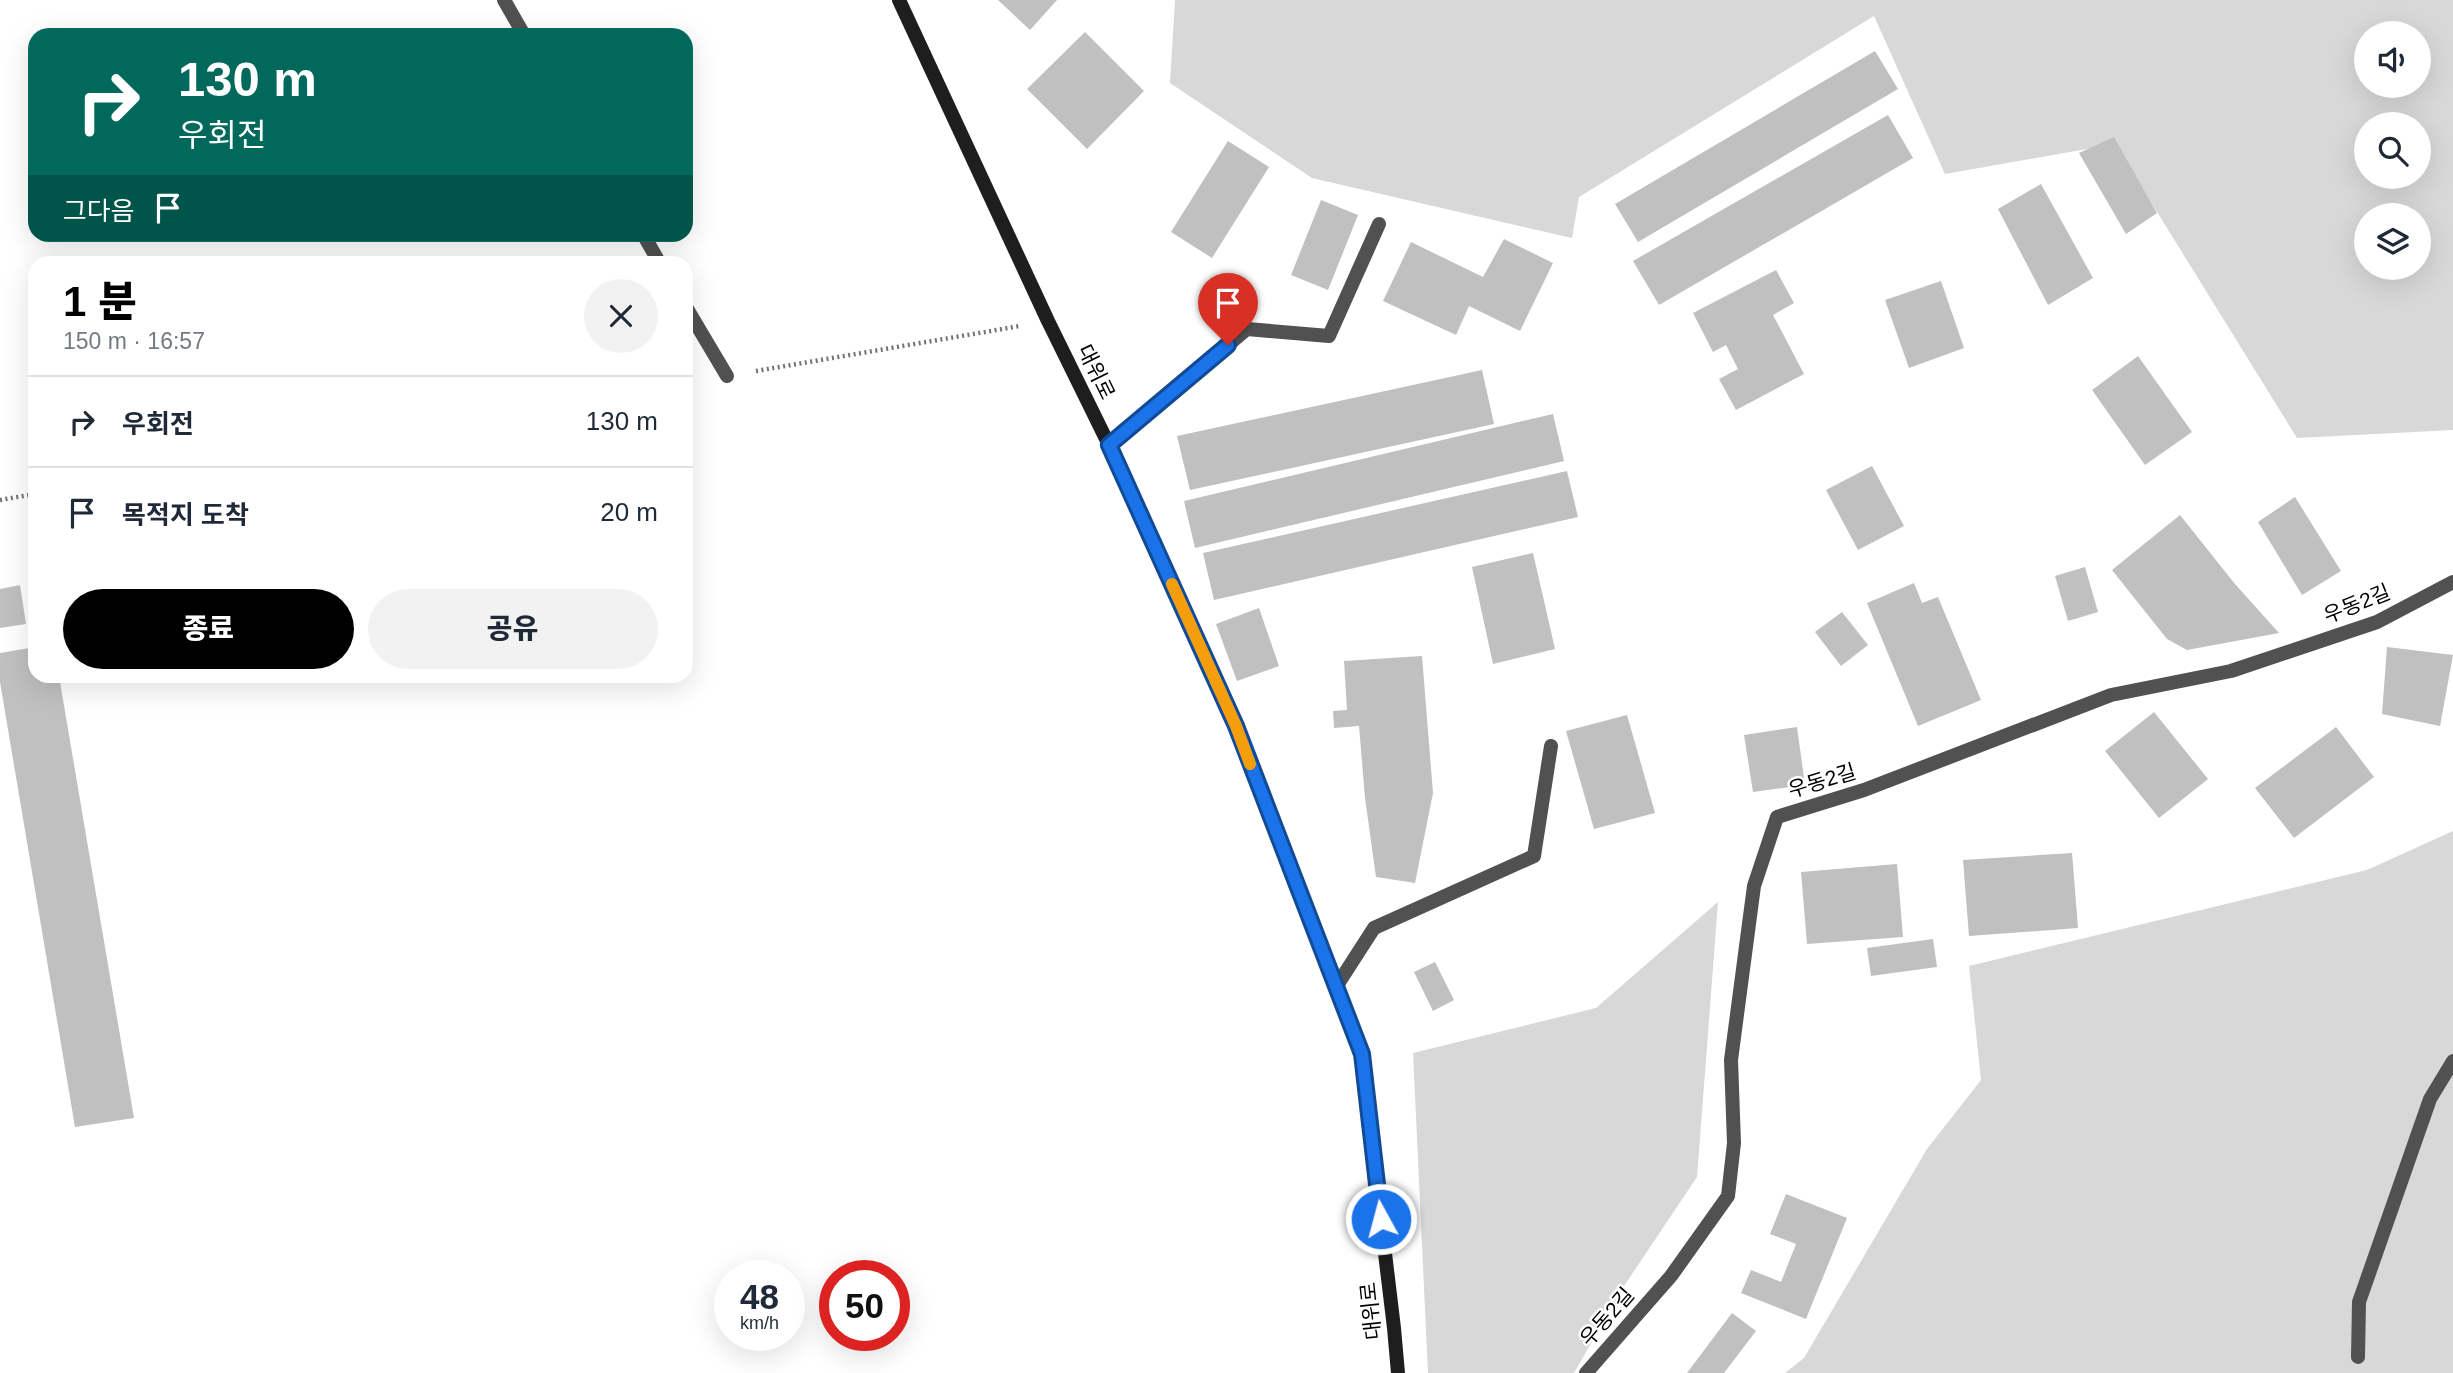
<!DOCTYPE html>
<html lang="ko">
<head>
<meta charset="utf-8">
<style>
	:root { --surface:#fff; --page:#f2f2f3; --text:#1f2937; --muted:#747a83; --line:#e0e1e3; --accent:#000 }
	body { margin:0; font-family:Helvetica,"Noto Sans KR",sans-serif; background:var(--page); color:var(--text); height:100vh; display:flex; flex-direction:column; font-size:26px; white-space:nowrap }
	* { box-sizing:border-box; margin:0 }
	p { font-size:23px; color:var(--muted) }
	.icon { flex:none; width:38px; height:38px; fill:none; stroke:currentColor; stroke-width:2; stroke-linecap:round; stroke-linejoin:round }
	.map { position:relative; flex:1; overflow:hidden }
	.sheet { position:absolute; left:28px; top:256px; width:665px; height:427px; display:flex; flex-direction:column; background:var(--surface); border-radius:21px; box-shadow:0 7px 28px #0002 }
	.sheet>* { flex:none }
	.top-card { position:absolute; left:28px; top:28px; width:665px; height:214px; border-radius:21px; box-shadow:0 7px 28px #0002; background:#00695c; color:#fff; overflow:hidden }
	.buttons { position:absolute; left:2354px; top:21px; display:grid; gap:14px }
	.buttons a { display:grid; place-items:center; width:77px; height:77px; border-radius:50%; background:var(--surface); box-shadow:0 7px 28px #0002; font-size:35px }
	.speed { position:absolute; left:714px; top:1260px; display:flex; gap:14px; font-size:35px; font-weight:700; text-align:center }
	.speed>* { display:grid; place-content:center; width:91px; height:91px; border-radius:50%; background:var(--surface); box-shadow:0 7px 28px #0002; line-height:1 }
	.speed small { font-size:18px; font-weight:400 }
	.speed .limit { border:10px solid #d22; background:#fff; color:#111 }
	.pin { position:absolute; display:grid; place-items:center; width:60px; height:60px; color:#fff; margin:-72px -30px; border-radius:50% 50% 50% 0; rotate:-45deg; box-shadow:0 0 7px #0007 }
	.pin .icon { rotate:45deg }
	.me { position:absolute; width:77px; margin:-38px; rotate:353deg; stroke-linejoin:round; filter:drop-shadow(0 0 5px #0008) }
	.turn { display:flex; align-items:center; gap:24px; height:147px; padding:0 35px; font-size:32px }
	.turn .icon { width:91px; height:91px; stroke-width:2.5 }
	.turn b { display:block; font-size:49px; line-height:60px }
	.then { display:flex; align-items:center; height:66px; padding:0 35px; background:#0003; gap:14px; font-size:26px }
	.round { display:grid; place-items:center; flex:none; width:74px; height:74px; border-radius:37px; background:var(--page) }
	.head { display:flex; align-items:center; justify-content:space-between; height:119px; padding:0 35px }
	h1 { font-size:42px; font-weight:800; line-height:52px; color:var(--accent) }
	.button { display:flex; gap:14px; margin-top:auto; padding:14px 35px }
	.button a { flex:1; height:80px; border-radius:42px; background:var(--accent); color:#fff; font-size:28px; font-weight:800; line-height:80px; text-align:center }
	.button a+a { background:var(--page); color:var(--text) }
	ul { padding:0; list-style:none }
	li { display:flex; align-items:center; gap:21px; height:91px; padding:0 35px; border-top:2px solid var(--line) }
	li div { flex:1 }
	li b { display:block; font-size:26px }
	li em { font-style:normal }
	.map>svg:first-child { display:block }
	.green { fill:#d8d8d8; fill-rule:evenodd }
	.building { fill:#c0c0c0 }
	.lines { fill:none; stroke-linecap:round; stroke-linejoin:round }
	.path { stroke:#737373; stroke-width:4.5; stroke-dasharray:2 3.5; stroke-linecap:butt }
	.service { stroke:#515151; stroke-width:14 }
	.minor { stroke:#515151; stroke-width:14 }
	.secondary { stroke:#1e1e1e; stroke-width:14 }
	.route-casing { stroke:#114b97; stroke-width:18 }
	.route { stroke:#1a73e8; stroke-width:12 }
	.slow { stroke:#f59e0b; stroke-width:12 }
	.labels { text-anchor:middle; stroke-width:5; stroke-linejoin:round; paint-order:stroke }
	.street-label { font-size:21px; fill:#000; stroke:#fff }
</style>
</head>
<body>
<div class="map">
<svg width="2453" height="1373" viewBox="0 0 2453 1373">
	<rect width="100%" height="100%" fill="#fff"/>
	<!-- green -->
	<g class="green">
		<path d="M1175,0h1278v430l-156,8 -182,-294 -170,30 -71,-158 -295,181 -7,41 -260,-60 -142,-95zM2366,33h52v53h-52zM2366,124h52v53h-52zM2366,215h52v53h-52z"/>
		<polygon points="2453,831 2453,1373 1785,1373 1804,1358 1927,1149 1981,1080 1969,966 2367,870"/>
		<polygon points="1718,902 1697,1177 1624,1286 1574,1373 1428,1373 1413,1053 1596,1008"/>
	</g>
	<!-- building -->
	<g class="building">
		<polygon points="998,0 1057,0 1030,30"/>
		<polygon points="1085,32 1144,91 1087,149 1027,89"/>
		<polygon points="1875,51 1898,89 1638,242 1615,204"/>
		<polygon points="1888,115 1913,158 1659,305 1633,261"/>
		<polygon points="2114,137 2157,213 2126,234 2079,153"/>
		<polygon points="1228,141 1269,167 1212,258 1171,232"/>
		<polygon points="2041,184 2093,278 2048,305 1998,209"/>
		<polygon points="1321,200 1358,215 1328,290 1291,275"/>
		<polygon points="1504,239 1553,263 1520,331 1469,306 1456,335 1383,301 1411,242 1483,277"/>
		<polygon points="1776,270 1794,303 1773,315 1804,374 1736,410 1719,379 1738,369 1726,345 1713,352 1693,313"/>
		<polygon points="1941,281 1964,348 1909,368 1885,300"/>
		<polygon points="2138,356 2192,432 2145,465 2092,390"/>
		<polygon points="1482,370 1494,424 1190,490 1177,436"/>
		<polygon points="1553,414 1564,461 1195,548 1184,501"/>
		<polygon points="1872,466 1904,526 1858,550 1826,490"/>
		<polygon points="1567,471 1578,517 1214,600 1203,553"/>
		<polygon points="2295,497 2341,571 2302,595 2258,522"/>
		<polygon points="2180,515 2235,584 2279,633 2187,650 2167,639 2112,570"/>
		<polygon points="1533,553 1555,649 1493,664 1472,567"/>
		<polygon points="2085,567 2098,612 2068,621 2055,576"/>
		<polygon points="1914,583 1922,603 1938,597 1981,700 1918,726 1867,603"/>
		<polygon points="20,585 26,624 0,628 0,589"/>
		<polygon points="1259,608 1279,666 1237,681 1216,624"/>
		<polygon points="1842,612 1868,645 1841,666 1815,632"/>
		<polygon points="35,647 35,676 59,676 134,1118 75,1127 0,682 0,653"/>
		<polygon points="2387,647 2453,655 2440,726 2382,714"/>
		<polygon points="1422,656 1433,793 1415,883 1376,877 1365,798 1359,726 1334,728 1333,711 1347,710 1344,661"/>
		<polygon points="2154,712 2208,779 2159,818 2105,751"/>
		<polygon points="1627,715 1655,813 1594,829 1566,731"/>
		<polygon points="1797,727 1805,785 1753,792 1744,735"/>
		<polygon points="2336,727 2374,777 2294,838 2255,788"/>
		<polygon points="2072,853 2078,928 1969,936 1963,860"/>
		<polygon points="1897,864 1903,937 1807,944 1801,872"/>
		<polygon points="1933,939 1937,967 1871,976 1867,948"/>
		<polygon points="1435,962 1454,1000 1433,1011 1414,972"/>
		<polygon points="1786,1194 1847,1218 1806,1319 1741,1293 1751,1270 1781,1282 1796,1244 1770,1234"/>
		<polygon points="1732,1313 1756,1331 1724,1373 1687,1373"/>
	</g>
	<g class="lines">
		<!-- path -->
		<g class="path">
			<polyline points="756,371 1020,326"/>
			<polyline points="0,500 35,494"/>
		</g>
		<!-- service -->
		<polyline class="service" points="2358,1357 2359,1302 2430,1099 2453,1061"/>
		<!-- minor -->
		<g class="minor">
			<polyline points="504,0 524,35"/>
			<polyline points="643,234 659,262"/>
			<polyline points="686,307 727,376"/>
			<polyline points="1109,445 1247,329 1329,336 1379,224"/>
			<polyline points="1336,987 1374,928 1534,856 1551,746"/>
			<polyline points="1586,1373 1671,1276 1728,1196 1734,1143 1731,1060 1754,886 1777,817 1864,790 2111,695 2231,671 2377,622 2453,582"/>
		</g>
		<!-- secondary -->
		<polyline class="secondary" points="899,0 1048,321 1109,445 1236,726 1361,1054 1394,1328 1398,1373"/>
	</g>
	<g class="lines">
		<defs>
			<polyline id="route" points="1228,345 1109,445 1236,726 1362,1054 1381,1219"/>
		</defs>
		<!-- route casing -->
		<use href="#route" class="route-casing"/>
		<!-- route -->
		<use href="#route" class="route"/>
		<!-- slow -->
		<polyline class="slow" points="1172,584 1236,726 1250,764"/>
	</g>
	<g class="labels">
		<!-- street labels -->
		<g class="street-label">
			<text transform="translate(1096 372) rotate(64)" y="7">대위로</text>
			<text transform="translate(2357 604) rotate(-22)" y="7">우동2길</text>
			<text transform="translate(1822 781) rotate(-17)" y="7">우동2길</text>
			<text transform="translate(1371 1311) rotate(-96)" y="7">대위로</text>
			<text transform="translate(1607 1317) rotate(-49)" y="7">우동2길</text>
		</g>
	</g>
</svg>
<div class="buttons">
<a><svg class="icon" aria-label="sound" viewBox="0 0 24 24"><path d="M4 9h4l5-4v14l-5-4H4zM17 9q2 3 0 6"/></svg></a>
<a><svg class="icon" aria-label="search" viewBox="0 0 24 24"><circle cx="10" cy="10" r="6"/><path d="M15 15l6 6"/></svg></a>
<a><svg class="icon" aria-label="layers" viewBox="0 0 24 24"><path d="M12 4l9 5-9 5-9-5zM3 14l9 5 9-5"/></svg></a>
</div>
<div class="speed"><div>48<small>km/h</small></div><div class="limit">50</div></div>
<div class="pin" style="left:1228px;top:345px;background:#d93025"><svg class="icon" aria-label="arrive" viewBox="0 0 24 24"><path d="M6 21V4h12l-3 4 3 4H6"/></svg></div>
<svg class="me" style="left:1381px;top:1219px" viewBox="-20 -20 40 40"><circle r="17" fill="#1a73e8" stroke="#fff" stroke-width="3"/><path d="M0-11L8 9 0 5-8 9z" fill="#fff"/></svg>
<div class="top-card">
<div class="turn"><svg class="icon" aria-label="right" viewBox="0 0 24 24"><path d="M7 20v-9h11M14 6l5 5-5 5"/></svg><div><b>130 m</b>우회전</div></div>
<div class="then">그다음<svg class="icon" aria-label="arrive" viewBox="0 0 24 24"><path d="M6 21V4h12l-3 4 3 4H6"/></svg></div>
</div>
<section class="sheet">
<div class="head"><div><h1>1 분</h1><p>150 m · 16:57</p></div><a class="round"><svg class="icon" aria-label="close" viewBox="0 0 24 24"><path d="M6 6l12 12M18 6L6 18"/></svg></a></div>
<ul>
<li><svg class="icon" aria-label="right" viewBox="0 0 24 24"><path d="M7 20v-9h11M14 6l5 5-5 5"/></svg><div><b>우회전</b></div><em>130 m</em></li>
<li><svg class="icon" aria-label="arrive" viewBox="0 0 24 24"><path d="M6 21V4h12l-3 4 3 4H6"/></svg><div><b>목적지 도착</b></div><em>20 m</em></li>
</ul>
<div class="button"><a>종료</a><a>공유</a></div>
</section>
</div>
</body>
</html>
